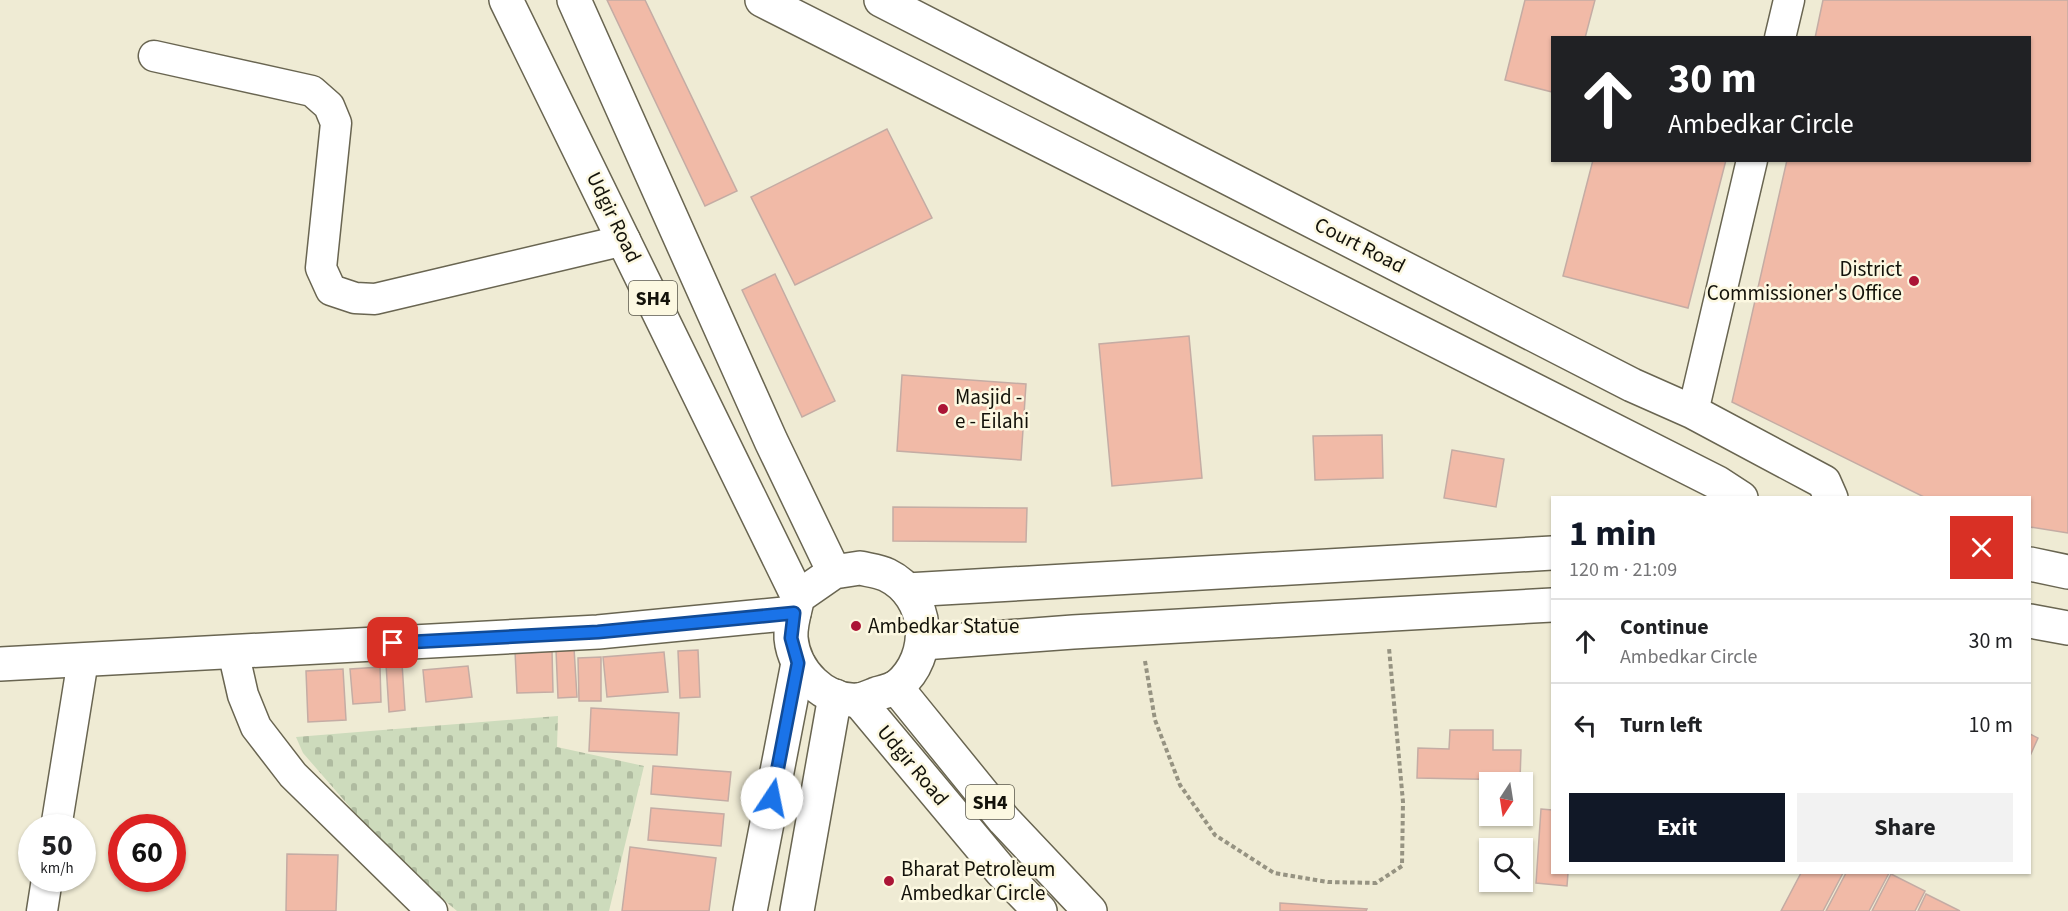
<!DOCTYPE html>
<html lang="en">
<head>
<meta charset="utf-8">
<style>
	:root { --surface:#fff; --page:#f2f2f2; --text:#202124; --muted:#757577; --line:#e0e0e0; --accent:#111827 }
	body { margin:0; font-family:"Source Sans 3",sans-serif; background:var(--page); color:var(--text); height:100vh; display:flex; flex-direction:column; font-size:22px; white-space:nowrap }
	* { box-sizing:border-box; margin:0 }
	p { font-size:20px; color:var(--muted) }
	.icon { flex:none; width:33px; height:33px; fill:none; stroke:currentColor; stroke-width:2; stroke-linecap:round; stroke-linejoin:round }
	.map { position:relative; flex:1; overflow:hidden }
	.details { position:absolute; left:1551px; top:496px; width:480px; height:378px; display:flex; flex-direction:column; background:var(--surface); border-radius:0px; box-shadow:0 2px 4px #0004 }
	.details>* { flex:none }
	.top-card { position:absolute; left:1551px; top:36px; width:480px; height:126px; border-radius:0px; box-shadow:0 2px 4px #0004; background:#202124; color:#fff; overflow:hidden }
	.needle { width:39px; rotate:192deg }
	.buttons { position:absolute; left:1479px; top:772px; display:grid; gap:12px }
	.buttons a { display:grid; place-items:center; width:54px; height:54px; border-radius:0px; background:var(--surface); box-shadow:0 2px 4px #0004; font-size:30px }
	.speed { position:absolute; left:18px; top:814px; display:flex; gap:12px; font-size:30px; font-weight:700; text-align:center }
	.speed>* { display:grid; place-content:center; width:78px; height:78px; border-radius:50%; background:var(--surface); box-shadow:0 2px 4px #0004; line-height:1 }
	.speed small { font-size:15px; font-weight:400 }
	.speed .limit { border:9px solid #d22; background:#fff; color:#111 }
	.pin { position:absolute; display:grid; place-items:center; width:51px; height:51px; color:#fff; margin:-26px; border-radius:12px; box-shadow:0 3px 9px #0006 }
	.me { position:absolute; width:66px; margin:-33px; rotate:11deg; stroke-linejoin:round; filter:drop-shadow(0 0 4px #0008) }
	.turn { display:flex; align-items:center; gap:21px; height:126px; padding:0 18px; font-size:27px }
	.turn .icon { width:78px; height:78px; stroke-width:2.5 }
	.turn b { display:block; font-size:42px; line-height:51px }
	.round { display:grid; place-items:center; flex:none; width:63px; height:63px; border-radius:0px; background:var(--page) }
	.overview { display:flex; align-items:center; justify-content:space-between; height:102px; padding:0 18px }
	h1 { font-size:36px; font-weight:700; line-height:45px; color:var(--accent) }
	.primary-button { display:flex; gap:12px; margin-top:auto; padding:12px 18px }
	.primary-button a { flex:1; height:69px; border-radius:0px; background:var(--accent); color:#fff; font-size:24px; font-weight:700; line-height:69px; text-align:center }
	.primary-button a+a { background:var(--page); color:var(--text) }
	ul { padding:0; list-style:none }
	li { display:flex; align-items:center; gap:18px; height:84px; padding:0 18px; border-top:2px solid var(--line) }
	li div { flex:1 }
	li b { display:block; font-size:22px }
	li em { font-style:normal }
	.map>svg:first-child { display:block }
	.cemetery { fill:url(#cemetery-stones) }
	.building { fill:#f1baa7; stroke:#c4aca4; stroke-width:1.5 }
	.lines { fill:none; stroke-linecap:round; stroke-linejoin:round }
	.street-casing { stroke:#696551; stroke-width:33 }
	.secondary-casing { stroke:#696551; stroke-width:36 }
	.primary-casing { stroke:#696551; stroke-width:36 }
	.highway-casing { stroke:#696551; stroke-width:36 }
	.path { stroke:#969382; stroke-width:4; stroke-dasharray:4.5 3; stroke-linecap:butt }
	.street { stroke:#fff; stroke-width:30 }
	.secondary { stroke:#fff; stroke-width:33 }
	.primary { stroke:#fff; stroke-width:33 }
	.highway { stroke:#fff; stroke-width:33 }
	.route-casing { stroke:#114b97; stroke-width:15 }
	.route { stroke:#1a73e8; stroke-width:10 }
	.poi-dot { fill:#ab1536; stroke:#fcf8e1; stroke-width:2 }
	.labels { text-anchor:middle; stroke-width:5; stroke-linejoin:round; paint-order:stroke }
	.shield { fill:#fcf8e1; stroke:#59574a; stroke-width:1.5 }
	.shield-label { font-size:20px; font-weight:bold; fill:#13120a }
	.street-label { font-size:21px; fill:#13120a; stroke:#fcf8e1 }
	.poi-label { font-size:21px; fill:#13120a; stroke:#fcf8e1; text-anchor:start }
</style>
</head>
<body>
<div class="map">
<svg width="2068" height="911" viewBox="0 0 2068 911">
	<defs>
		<pattern id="cemetery-stones" width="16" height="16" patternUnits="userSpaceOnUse" patternTransform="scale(1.5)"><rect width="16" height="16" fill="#cddbbc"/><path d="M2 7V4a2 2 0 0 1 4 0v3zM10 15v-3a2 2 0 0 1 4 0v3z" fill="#afbba0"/></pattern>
	</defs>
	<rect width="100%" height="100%" fill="#efebd4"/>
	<!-- cemetery -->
	<polygon class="cemetery" points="558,716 557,747 644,766 609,911 457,911 395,859 303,753 296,737"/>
	<!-- building -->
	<g class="building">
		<polygon points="607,0 645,0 737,191 705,206"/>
		<polygon points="1525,0 1595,0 1585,38 1552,38 1552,92 1505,80"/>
		<polygon points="1823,0 2068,0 2068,533 2030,527 2030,498 1926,498 1732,402 1787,160 2030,160 2030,38 1815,38"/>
		<polygon points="887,129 932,218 795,285 751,197"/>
		<polygon points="1593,160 1726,160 1688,308 1563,276"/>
		<polygon points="775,274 835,401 802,417 742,290"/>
		<polygon points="1189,336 1202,478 1112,486 1099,344"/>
		<polygon points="902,375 1026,384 1021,460 897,451"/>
		<polygon points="1382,435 1383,478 1315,480 1313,436"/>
		<polygon points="1452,450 1504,459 1496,507 1444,498"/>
		<polygon points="893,507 1027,508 1026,542 893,541"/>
		<polygon points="574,648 577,697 558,698 556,650"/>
		<polygon points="552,650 553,692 517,693 515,651"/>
		<polygon points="698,650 700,697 680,698 678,651"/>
		<polygon points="664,652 668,692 607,697 603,657"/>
		<polygon points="601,657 601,701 579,701 578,658"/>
		<polygon points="402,663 405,710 389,712 386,664"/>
		<polygon points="468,666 472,697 426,702 423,670"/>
		<polygon points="380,667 381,702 353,704 350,669"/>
		<polygon points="343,669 346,720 308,722 306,671"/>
		<polygon points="591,708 679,713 677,755 589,751"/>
		<polygon points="1450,730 1493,730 1493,750 1521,750 1520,780 1417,778 1418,748 1449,749"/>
		<polygon points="2030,734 2038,738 2030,756"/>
		<polygon points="653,766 731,772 728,801 651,794"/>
		<polygon points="651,808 724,814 721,846 648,840"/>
		<polygon points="1541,809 1552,810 1552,873 1568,873 1567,886 1536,883"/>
		<polygon points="630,847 716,858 709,911 622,911"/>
		<polygon points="287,854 338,855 336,911 286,911"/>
		<polygon points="1801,873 1843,873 1823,911 1781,911"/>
		<polygon points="1846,873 1889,873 1869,911 1826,911"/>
		<polygon points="1891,874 1925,891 1915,911 1872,911"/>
		<polygon points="1926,894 1960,911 1918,911"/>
		<polygon points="1280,903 1367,909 1366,911 1280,911"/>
	</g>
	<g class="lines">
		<defs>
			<g id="street">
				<polyline points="1780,38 1789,0"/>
				<polyline points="154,56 312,91 329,106 336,123 321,268 331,290 355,298 375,299 625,240"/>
				<polyline points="1693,412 1752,160"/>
				<polyline points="233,651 243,695 256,727 293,775 432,911"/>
				<polyline points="56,828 83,660"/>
				<polyline points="42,911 47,879"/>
			</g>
			<g id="secondary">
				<polyline points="762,0 1718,483 1741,498"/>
				<polyline points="881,0 1632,385 1693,412 1824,482 1831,498"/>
				<polyline points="2030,564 2068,572"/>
				<polyline points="907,590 1552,553"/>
				<polyline points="2030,621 2068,628"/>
				<polyline points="923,643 1073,632 1552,605"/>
				<polyline points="0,664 598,632 794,613"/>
			</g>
			<g id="primary">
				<polyline points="750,911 798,663"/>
				<polyline points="797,911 835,696"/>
			</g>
			<g id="highway">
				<polyline points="506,0 798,597"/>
				<polyline points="574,0 771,441 834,572"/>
				<path d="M860,568c8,2 19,3 27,7 43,21 47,81 11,111 -6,4 -15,6 -22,8 -5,2 -11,5 -17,6 -35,3 -65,-29 -68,-62 -1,-13 4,-28 7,-41l36,-25z"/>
				<polyline points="896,687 1004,820 1090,911"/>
				<polyline points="858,700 1001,871 1040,911"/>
			</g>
		</defs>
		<!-- street casing -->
		<use href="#street" class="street-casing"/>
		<!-- secondary casing -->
		<use href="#secondary" class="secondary-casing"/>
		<!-- primary casing -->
		<use href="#primary" class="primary-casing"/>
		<!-- highway casing -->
		<use href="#highway" class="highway-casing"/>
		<!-- path -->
		<polyline class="path" points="1145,661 1155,720 1180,785 1215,835 1274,873 1328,882 1376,883 1402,866 1403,802 1389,648"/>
		<!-- street -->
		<use href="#street" class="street"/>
		<!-- secondary -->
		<use href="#secondary" class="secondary"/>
		<!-- primary -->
		<use href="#primary" class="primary"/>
		<!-- highway -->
		<use href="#highway" class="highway"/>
	</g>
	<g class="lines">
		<defs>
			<polyline id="route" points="393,643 598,632 794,613 791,638 798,663 772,798"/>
		</defs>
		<!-- route casing -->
		<use href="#route" class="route-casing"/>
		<!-- route -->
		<use href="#route" class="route"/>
	</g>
	<!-- markers -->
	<g class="poi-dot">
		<circle cx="1914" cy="281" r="6"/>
		<circle cx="943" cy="409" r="6"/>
		<circle cx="856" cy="626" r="6"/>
		<circle cx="889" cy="881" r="6"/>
	</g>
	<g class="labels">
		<!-- shield labels -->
		<g class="shield">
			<rect x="629" y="281" width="48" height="34" rx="4.5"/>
			<rect x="966" y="785" width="48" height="34" rx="4.5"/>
		</g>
		<g class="shield-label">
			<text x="653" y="305">SH4</text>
			<text x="990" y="809">SH4</text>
		</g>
		<!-- street labels -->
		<g class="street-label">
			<text transform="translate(614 217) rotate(64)" y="7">Udgir Road</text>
			<text transform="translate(1360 245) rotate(27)" y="7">Court Road</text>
			<text transform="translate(913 765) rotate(50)" y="7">Udgir Road</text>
		</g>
		<!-- poi labels -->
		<g class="poi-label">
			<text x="1902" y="276" text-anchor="end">District<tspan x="1902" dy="24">Commissioner's Office</tspan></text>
			<text x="955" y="404">Masjid -<tspan x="955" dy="24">e - Eilahi</tspan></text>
			<text x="868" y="633">Ambedkar Statue</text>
			<text x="901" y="876">Bharat Petroleum<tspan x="901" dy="24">Ambedkar Circle</tspan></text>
		</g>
	</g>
</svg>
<div class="buttons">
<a><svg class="needle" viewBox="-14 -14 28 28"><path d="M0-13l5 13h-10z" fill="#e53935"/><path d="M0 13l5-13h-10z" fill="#757577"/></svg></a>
<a><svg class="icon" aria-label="search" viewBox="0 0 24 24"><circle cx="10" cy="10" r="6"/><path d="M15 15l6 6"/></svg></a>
</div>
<div class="speed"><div>50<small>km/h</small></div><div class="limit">60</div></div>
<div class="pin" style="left:393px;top:643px;background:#d93025"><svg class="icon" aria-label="arrive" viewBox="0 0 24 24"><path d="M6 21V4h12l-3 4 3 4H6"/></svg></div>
<svg class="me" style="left:772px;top:798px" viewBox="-20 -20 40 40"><circle r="19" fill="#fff"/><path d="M0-13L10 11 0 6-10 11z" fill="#1a73e8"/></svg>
<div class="top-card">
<div class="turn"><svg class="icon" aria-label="ahead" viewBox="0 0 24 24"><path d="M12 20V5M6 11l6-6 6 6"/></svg><div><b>30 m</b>Ambedkar Circle</div></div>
</div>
<section class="details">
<div class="overview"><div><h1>1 min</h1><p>120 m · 21:09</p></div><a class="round" style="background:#d93025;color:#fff"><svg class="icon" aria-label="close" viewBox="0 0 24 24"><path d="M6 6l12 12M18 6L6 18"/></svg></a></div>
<ul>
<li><svg class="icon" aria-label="ahead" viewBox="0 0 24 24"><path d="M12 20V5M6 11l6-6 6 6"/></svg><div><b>Continue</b><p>Ambedkar Circle</p></div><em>30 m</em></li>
<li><svg class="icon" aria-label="left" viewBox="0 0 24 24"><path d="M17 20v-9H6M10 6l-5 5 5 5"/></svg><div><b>Turn left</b></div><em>10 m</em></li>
</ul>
<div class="primary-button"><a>Exit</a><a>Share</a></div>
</section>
</div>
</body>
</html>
